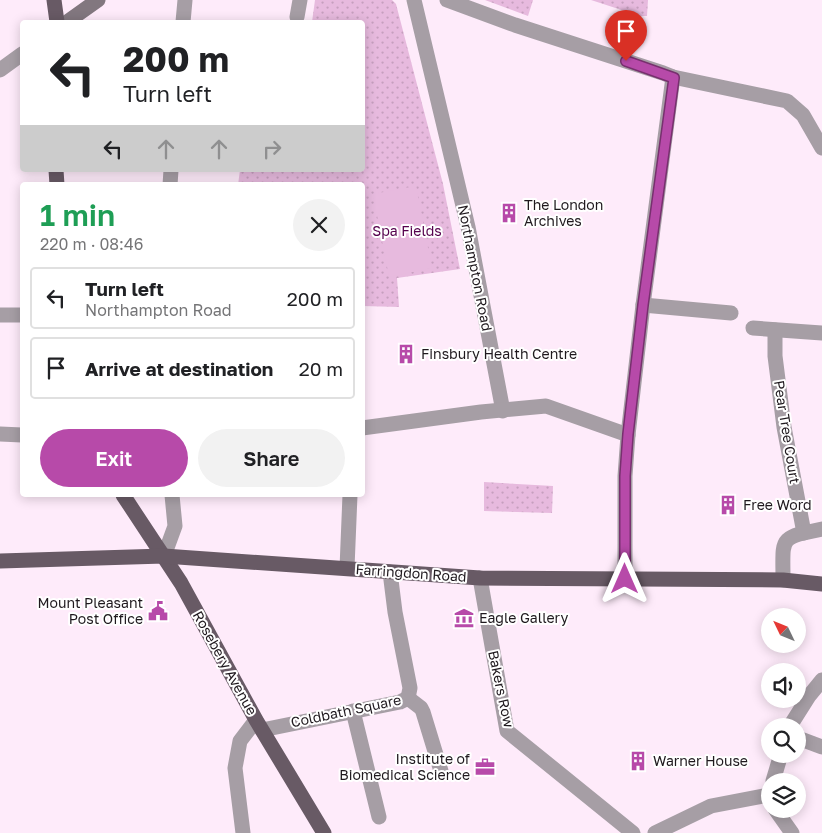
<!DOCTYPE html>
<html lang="en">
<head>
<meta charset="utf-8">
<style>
	:root { --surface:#fff; --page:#f2f2f2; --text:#202124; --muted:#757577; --line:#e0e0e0; --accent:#b74aa9 }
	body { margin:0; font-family:"Golos Text",sans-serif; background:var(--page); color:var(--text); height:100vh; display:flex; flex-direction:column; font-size:19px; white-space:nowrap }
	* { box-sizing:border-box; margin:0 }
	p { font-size:16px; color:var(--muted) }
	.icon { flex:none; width:28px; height:28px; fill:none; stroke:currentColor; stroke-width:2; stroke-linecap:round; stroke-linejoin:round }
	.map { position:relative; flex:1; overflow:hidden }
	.drawer { position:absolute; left:20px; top:182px; width:345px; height:315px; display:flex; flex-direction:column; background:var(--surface); border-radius:5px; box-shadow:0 2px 12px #0003 }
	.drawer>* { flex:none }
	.banner { position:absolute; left:20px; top:20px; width:345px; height:152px; border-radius:5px; box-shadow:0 2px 12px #0003; background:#fff; color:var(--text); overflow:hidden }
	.needle { width:32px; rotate:313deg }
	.controls { position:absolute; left:761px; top:608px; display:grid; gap:10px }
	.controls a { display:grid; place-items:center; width:45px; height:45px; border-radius:50%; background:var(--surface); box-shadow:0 2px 12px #0003; font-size:25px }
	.pin { position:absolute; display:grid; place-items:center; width:42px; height:42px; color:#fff; margin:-51px -21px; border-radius:50% 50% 50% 0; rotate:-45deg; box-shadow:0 0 5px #0007 }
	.pin .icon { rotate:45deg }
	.me { position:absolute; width:55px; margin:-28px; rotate:0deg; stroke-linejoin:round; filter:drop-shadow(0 0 4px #0008) }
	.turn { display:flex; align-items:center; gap:18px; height:105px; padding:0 20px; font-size:22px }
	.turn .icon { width:65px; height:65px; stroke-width:2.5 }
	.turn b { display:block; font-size:35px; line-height:42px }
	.lanes { display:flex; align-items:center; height:48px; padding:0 20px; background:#0003; justify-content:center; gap:25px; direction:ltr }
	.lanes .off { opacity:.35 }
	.round { display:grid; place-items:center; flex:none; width:52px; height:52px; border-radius:26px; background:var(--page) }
	.headline { display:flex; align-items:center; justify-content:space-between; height:85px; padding:0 20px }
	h1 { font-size:30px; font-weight:600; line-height:38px; color:#1e9e55 }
	.button { display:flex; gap:10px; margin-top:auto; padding:10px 20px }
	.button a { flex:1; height:58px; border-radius:30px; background:var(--accent); color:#fff; font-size:20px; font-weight:600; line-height:58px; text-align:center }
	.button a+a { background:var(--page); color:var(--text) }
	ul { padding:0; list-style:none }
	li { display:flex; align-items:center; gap:15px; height:62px; margin:0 10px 8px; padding:0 10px; border:2px solid var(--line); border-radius:5px }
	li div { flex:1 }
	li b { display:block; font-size:19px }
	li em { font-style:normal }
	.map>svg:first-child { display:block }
	.green { fill:url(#green-dots) }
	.pitch { fill:#e7bade }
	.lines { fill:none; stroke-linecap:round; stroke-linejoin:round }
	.street { stroke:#a69ea5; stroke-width:15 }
	.secondary { stroke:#82777f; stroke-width:15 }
	.primary { stroke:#685a65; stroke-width:15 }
	.route-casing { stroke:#77306e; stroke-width:12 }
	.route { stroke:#b74aa9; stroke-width:9 }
	.labels { text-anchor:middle; stroke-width:4; stroke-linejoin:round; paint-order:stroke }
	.poi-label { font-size:14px; fill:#1f191e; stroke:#fff; text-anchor:start }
	.park-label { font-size:14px; fill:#55014d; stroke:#fff }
	.street-label { font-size:14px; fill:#1f191e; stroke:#fff }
</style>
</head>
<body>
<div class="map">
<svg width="822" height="833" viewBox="0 0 822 833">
	<defs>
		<pattern id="green-dots" width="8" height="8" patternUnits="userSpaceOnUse" patternTransform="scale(1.25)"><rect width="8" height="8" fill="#e7bade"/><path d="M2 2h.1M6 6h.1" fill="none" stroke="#c69fbe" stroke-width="1.8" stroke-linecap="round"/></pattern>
	</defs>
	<rect width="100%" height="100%" fill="#feebfa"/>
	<!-- green -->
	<g class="green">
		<polygon points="315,0 392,0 396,4 443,184 460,269 397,278 399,307 363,306 362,185 238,185 240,170 362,170 362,22 312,22"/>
		<polygon points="485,0 533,0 528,16"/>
		<polygon points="591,0 648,0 647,16 640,16"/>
		<polygon points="484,482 553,486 552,513 484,511"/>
	</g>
	<!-- pitch -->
	<polygon class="pitch" points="416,186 432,268 389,277 373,194"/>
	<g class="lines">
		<!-- street -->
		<g class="street">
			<polyline points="414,0 468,227 503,411"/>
			<polyline points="447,0 515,25 663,73 673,77 787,101 803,115 822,148"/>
			<polyline points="297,17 300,0"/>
			<polyline points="183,22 185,0"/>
			<polyline points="0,70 22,54"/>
			<polyline points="170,185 171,170"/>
			<polyline points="643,305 731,313"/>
			<polyline points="0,315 22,315"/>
			<polyline points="753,328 822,333"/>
			<polyline points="775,330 775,356 784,427 804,533"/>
			<polyline points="362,428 481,412 546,406 628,435"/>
			<polyline points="0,434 22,435"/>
			<polyline points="164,556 175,526 172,495"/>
			<polyline points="347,568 350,495"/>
			<polyline points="390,572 395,612 410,688 408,698"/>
			<polyline points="480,578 507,731 633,833"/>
			<polyline points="625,579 625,476 628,435 643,305 673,77"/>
			<path d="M783,580c0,-43 -5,-42 39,-51"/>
			<polyline points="408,698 421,708 423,712 441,771"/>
			<polyline points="353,711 379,817"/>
			<polyline points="790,726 809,696 822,680"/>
			<polyline points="262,730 400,702 408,698"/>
			<polyline points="798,738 822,747"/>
			<polyline points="773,781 781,754"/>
			<polyline points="775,809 792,833"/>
			<polyline points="243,833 235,768 240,741 256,720"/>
			<polyline points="655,833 711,806 763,796"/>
		</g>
		<!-- secondary -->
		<polyline class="secondary" points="67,22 98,0"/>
		<!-- primary -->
		<g class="primary">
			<polyline points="54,0 57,22"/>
			<polyline points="56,170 57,185"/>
			<polyline points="123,495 181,583 256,720 324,833"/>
			<polyline points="0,561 164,556 480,578 783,580 822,584"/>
		</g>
	</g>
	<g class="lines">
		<defs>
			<polyline id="route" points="625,579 625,476 628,434 643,305 674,78 626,61"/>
		</defs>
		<!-- route casing -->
		<use href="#route" class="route-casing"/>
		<!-- route -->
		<use href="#route" class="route"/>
	</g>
	<!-- icons -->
	<defs>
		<symbol id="building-bare" viewBox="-9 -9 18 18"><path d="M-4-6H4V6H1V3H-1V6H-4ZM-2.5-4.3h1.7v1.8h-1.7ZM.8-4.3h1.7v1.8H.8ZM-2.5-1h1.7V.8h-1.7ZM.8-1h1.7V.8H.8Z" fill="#b74aa9" stroke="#fff" stroke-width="2.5" paint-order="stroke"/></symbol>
		<symbol id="civic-bare" viewBox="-9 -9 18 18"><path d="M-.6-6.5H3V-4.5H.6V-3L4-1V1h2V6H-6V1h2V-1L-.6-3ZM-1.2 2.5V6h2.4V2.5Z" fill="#b74aa9" stroke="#fff" stroke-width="2.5" paint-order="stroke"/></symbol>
		<symbol id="museum-bare" viewBox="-9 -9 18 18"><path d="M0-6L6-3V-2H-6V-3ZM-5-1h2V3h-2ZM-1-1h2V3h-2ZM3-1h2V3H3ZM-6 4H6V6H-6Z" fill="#b74aa9" stroke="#fff" stroke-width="2.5" paint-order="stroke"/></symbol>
		<symbol id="office-bare" viewBox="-9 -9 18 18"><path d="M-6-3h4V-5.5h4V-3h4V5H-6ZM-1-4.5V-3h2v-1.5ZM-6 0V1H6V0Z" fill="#b74aa9" stroke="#fff" stroke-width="2.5" paint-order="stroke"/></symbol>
	</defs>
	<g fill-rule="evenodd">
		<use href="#building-bare" x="495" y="199" width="28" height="28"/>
		<use href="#building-bare" x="392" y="340" width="28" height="28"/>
		<use href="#building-bare" x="714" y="491" width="28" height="28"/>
		<use href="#civic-bare" x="144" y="597" width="28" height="28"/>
		<use href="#museum-bare" x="450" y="604" width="28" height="28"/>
		<use href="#building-bare" x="624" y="747" width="28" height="28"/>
		<use href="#office-bare" x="471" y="753" width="28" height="28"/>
	</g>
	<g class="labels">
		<!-- poi labels -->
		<g class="poi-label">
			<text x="524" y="210">The London<tspan x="524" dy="16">Archives</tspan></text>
			<text x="421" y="359">Finsbury Health Centre</text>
			<text x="743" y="510">Free Word</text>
			<text x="143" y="608" text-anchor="end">Mount Pleasant<tspan x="143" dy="16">Post Office</tspan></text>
			<text x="479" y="623">Eagle Gallery</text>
			<text x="470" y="764" text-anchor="end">Institute of<tspan x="470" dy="16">Biomedical Science</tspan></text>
			<text x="653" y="766">Warner House</text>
		</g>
		<!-- park labels -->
		<g class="park-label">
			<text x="407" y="236">Spa Fields</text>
		</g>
		<!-- street labels -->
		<g class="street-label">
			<text transform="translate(475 268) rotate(79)" y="5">Northampton Road</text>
			<text transform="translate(787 432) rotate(81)" y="5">Pear Tree Court</text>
			<text transform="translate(411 573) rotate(4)" y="5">Farringdon Road</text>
			<text transform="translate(225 663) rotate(61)" y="5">Rosebery Avenue</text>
			<text transform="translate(501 689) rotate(78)" y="5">Bakers Row</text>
			<text transform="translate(346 711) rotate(-12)" y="5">Coldbath Square</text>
		</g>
	</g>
</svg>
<div class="controls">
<a><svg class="needle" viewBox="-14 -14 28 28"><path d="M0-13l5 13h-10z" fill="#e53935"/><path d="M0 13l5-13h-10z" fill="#757577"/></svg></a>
<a><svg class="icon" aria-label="sound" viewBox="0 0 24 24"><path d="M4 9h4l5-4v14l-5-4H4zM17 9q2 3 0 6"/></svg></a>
<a><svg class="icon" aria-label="search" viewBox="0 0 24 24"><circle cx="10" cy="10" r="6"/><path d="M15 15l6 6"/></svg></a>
<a><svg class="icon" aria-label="layers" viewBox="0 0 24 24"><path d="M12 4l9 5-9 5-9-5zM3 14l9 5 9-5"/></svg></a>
</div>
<div class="pin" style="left:626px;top:61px;background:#d93025"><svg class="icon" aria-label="arrive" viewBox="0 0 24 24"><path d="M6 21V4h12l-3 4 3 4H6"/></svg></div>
<svg class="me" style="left:625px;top:579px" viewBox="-20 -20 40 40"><path d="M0-17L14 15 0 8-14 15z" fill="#b74aa9" stroke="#fff" stroke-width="4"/></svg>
<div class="banner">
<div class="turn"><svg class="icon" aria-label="left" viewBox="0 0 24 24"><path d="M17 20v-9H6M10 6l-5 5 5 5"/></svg><div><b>200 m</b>Turn left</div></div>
<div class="lanes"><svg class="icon" aria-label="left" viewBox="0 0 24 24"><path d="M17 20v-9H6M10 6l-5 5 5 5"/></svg><svg class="icon off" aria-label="ahead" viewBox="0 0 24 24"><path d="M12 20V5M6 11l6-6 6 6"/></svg><svg class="icon off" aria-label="ahead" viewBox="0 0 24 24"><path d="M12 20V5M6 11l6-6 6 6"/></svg><svg class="icon off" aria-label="right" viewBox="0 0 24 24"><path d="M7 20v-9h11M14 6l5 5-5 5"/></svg></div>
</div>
<section class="drawer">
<div class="headline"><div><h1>1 min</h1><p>220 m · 08:46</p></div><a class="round"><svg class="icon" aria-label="close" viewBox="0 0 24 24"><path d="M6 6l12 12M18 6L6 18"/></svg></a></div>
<ul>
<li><svg class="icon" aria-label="left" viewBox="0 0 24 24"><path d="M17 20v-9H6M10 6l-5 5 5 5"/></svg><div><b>Turn left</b><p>Northampton Road</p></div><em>200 m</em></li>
<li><svg class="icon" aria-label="arrive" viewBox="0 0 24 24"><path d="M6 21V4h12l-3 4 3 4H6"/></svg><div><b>Arrive at destination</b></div><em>20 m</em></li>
</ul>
<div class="button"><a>Exit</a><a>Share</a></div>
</section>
</div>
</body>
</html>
